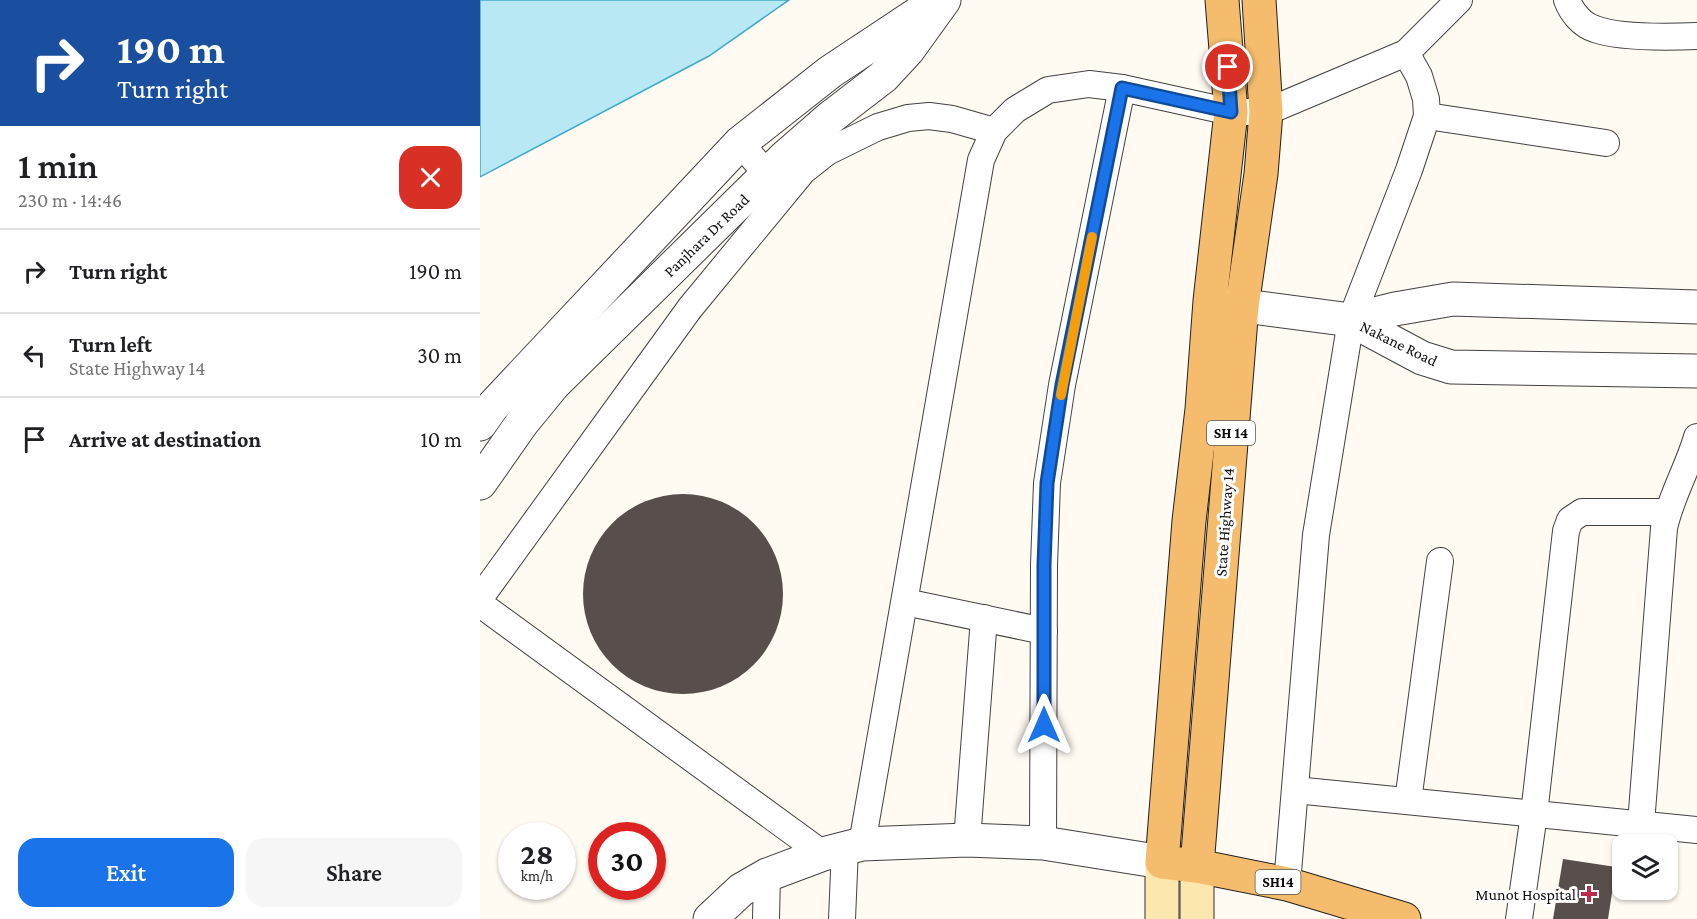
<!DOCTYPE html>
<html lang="en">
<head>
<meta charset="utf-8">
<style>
	:root { --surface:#fff; --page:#f6f6f6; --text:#202124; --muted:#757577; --line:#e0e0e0; --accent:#1a73e8 }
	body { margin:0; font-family:"Crimson Pro",serif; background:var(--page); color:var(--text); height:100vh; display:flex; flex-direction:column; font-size:22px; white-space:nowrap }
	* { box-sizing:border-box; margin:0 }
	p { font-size:20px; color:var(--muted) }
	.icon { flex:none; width:33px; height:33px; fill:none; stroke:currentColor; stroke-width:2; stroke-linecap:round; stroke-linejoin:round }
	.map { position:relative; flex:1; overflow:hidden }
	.details { display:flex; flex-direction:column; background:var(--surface); width:480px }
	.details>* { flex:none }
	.banner { background:#1a4fa0; color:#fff; overflow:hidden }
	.tools { position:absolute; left:1132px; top:834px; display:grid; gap:12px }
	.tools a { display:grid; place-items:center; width:66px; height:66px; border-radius:12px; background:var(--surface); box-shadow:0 2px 4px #0004; font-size:30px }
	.speed { position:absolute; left:18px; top:822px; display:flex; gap:12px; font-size:30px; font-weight:700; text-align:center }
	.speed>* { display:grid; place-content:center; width:78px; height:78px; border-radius:50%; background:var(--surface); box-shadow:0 2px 4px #0004; line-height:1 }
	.speed small { font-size:15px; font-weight:400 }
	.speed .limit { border:9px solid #d22; background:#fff; color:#111 }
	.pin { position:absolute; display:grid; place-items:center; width:51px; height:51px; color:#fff; margin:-26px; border:3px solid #fff; border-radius:50%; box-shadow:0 2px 6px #0007 }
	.me { position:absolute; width:66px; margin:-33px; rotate:0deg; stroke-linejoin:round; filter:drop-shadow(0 0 4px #0008) }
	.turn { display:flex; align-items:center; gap:21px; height:126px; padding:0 18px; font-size:27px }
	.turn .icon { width:78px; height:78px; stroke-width:2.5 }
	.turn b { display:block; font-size:42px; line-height:51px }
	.round { display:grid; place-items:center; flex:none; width:63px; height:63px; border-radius:18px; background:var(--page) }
	.overview { display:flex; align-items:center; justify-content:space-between; height:102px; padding:0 18px }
	h1 { font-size:36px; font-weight:600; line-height:45px }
	.button { display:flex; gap:12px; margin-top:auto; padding:12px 18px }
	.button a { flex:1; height:69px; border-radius:18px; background:var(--accent); color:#fff; font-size:24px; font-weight:600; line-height:69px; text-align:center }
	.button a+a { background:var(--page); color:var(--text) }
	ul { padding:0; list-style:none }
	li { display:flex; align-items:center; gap:18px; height:84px; padding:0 18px; border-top:2px solid var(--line) }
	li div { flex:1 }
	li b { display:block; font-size:22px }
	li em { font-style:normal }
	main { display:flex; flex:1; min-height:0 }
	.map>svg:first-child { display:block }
	.water { fill:#b8e8f4; stroke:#41aac9; stroke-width:1.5 }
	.building { fill:#584e4c }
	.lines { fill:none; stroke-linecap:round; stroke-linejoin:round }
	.minor-casing { stroke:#424242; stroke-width:28 }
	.tertiary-casing { stroke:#424242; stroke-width:35 }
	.secondary-casing { stroke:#313131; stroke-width:35 }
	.primary-casing { stroke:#202020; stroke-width:35 }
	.minor { stroke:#fff; stroke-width:26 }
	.tertiary { stroke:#fff; stroke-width:33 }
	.secondary { stroke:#fce7af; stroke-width:33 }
	.primary { stroke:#f4bc6c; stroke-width:33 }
	.route-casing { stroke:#114b97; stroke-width:15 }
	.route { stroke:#1a73e8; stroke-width:10 }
	.slow { stroke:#f59e0b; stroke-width:10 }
	.poi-dot { fill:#bc2b49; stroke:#fff; stroke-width:2 }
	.labels { text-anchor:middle; stroke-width:6; stroke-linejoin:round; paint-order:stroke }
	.shield { fill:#fff; stroke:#575757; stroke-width:1.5 }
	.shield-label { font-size:15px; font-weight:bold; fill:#0f0f0f }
	.street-label { font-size:16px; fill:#0f0f0f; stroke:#fff }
	.poi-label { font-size:16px; fill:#0f0f0f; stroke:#fff; text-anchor:end }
</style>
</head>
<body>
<main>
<section class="details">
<div class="banner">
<div class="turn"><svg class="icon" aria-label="right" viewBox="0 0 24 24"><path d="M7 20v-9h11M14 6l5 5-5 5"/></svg><div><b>190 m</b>Turn right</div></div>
</div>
<div class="overview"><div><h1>1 min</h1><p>230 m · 14:46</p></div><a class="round" style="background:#d93025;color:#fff"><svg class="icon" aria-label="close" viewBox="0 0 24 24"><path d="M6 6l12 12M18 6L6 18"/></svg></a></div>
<ul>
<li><svg class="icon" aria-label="right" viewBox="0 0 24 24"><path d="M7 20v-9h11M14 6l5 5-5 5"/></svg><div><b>Turn right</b></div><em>190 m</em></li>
<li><svg class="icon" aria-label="left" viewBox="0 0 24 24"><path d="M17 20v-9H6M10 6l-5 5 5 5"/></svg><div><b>Turn left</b><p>State Highway 14</p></div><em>30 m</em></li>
<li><svg class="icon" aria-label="arrive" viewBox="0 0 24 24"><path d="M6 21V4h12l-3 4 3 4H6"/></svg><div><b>Arrive at destination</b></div><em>10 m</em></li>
</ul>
<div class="button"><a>Exit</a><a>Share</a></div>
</section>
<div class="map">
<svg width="1217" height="919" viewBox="0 0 1217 919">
	<rect width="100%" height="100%" fill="#fffaf2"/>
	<!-- water -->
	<polygon class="water" points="0,0 309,0 229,56 0,177"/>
	<!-- building -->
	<g class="building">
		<circle cx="203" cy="594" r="100"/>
		<polygon points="1083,859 1136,867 1128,919 1073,919"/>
	</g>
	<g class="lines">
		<defs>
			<g id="minor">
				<path d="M1087,0c5,13 15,25 28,29 24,9 76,8 102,7"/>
				<polyline points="947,116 1126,143"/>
				<polyline points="260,143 299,188"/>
				<polyline points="0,598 210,308 323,171 347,152 398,127 428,118 449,116 472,119 514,131"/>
				<polyline points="425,602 564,631"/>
				<polyline points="0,604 343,854"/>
				<polyline points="815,790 1217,830"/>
				<polyline points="928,801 960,561"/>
				<path d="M1161,824l23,-296c7,-32 24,-60 33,-91"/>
				<polyline points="487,840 504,618"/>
				<polyline points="563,843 564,565 567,483 582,385 642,88"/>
				<polyline points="382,844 501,160 514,131 535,110 568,90 609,84 642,88 751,112 786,112 926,53 979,0"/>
				<polyline points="807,884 836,535 871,320 929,170 947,116 946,99 939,76 926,53"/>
				<polyline points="286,919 287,875"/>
				<polyline points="362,919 365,848"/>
				<polyline points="1039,919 1054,814 1086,531 1090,520 1102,512 1187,512"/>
			</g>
			<g id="tertiary">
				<polyline points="734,302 871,320 942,358 971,367 1217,371"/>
				<polyline points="871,320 915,309 973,299 1217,307"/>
				<polyline points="0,424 12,407 260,143 350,72 451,5"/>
				<polyline points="0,483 42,423 74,384 304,158 351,117 403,77 428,50 464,0"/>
				<polyline points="230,919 261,890 287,875 343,854 382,844 487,840 563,843 682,862"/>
			</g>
			<g id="secondary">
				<polyline points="682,862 682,919"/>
				<polyline points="717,919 717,866"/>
			</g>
			<g id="primary">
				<polyline points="742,0 751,112 730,301 722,409 709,521 682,862 717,866 807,884 924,919"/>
				<polyline points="717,866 762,306 781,174 786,112 779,0"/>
			</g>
		</defs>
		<!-- minor casing -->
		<use href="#minor" class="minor-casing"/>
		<!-- tertiary casing -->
		<use href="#tertiary" class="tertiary-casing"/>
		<!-- secondary casing -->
		<use href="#secondary" class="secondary-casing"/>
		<!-- primary casing -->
		<use href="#primary" class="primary-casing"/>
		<!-- minor -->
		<use href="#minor" class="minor"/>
		<!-- tertiary -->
		<use href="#tertiary" class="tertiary"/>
		<!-- secondary -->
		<use href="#secondary" class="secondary"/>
		<!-- primary -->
		<use href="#primary" class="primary"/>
	</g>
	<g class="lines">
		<defs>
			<polyline id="route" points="564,725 564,565 567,483 582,385 642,88 751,112 748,67"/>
		</defs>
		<!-- route casing -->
		<use href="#route" class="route-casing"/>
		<!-- route -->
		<use href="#route" class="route"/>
		<!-- slow -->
		<polyline class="slow" points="581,395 612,237"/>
	</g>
	<!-- markers -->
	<path class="poi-dot" d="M1106 885h6v6h6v6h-6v6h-6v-6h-6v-6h6z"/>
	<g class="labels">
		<!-- shield labels -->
		<g class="shield">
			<rect x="727" y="421" width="48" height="24" rx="4.5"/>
			<rect x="775.5" y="870" width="45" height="24" rx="4.5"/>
		</g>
		<g class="shield-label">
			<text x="751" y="438">SH 14</text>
			<text x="798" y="887">SH14</text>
		</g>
		<!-- street labels -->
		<g class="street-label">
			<text transform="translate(226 235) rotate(-44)" y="6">Panjhara Dr Road</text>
			<text transform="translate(919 343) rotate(26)" y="6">Nakane Road</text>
			<text transform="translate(744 522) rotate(-86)" y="6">State Highway 14</text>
		</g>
		<!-- poi labels -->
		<g class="poi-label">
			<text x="1096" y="900">Munot Hospital</text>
		</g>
	</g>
</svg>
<div class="tools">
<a><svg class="icon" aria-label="layers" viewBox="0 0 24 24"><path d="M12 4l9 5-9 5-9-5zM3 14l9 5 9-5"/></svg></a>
</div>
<div class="speed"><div>28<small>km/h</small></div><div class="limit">30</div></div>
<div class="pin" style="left:748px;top:67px;background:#d93025"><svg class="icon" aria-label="arrive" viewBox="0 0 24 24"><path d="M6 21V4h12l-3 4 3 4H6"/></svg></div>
<svg class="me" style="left:564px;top:725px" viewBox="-20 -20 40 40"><path d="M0-17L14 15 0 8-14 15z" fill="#1a73e8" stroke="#fff" stroke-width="4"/></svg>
</div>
</main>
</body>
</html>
